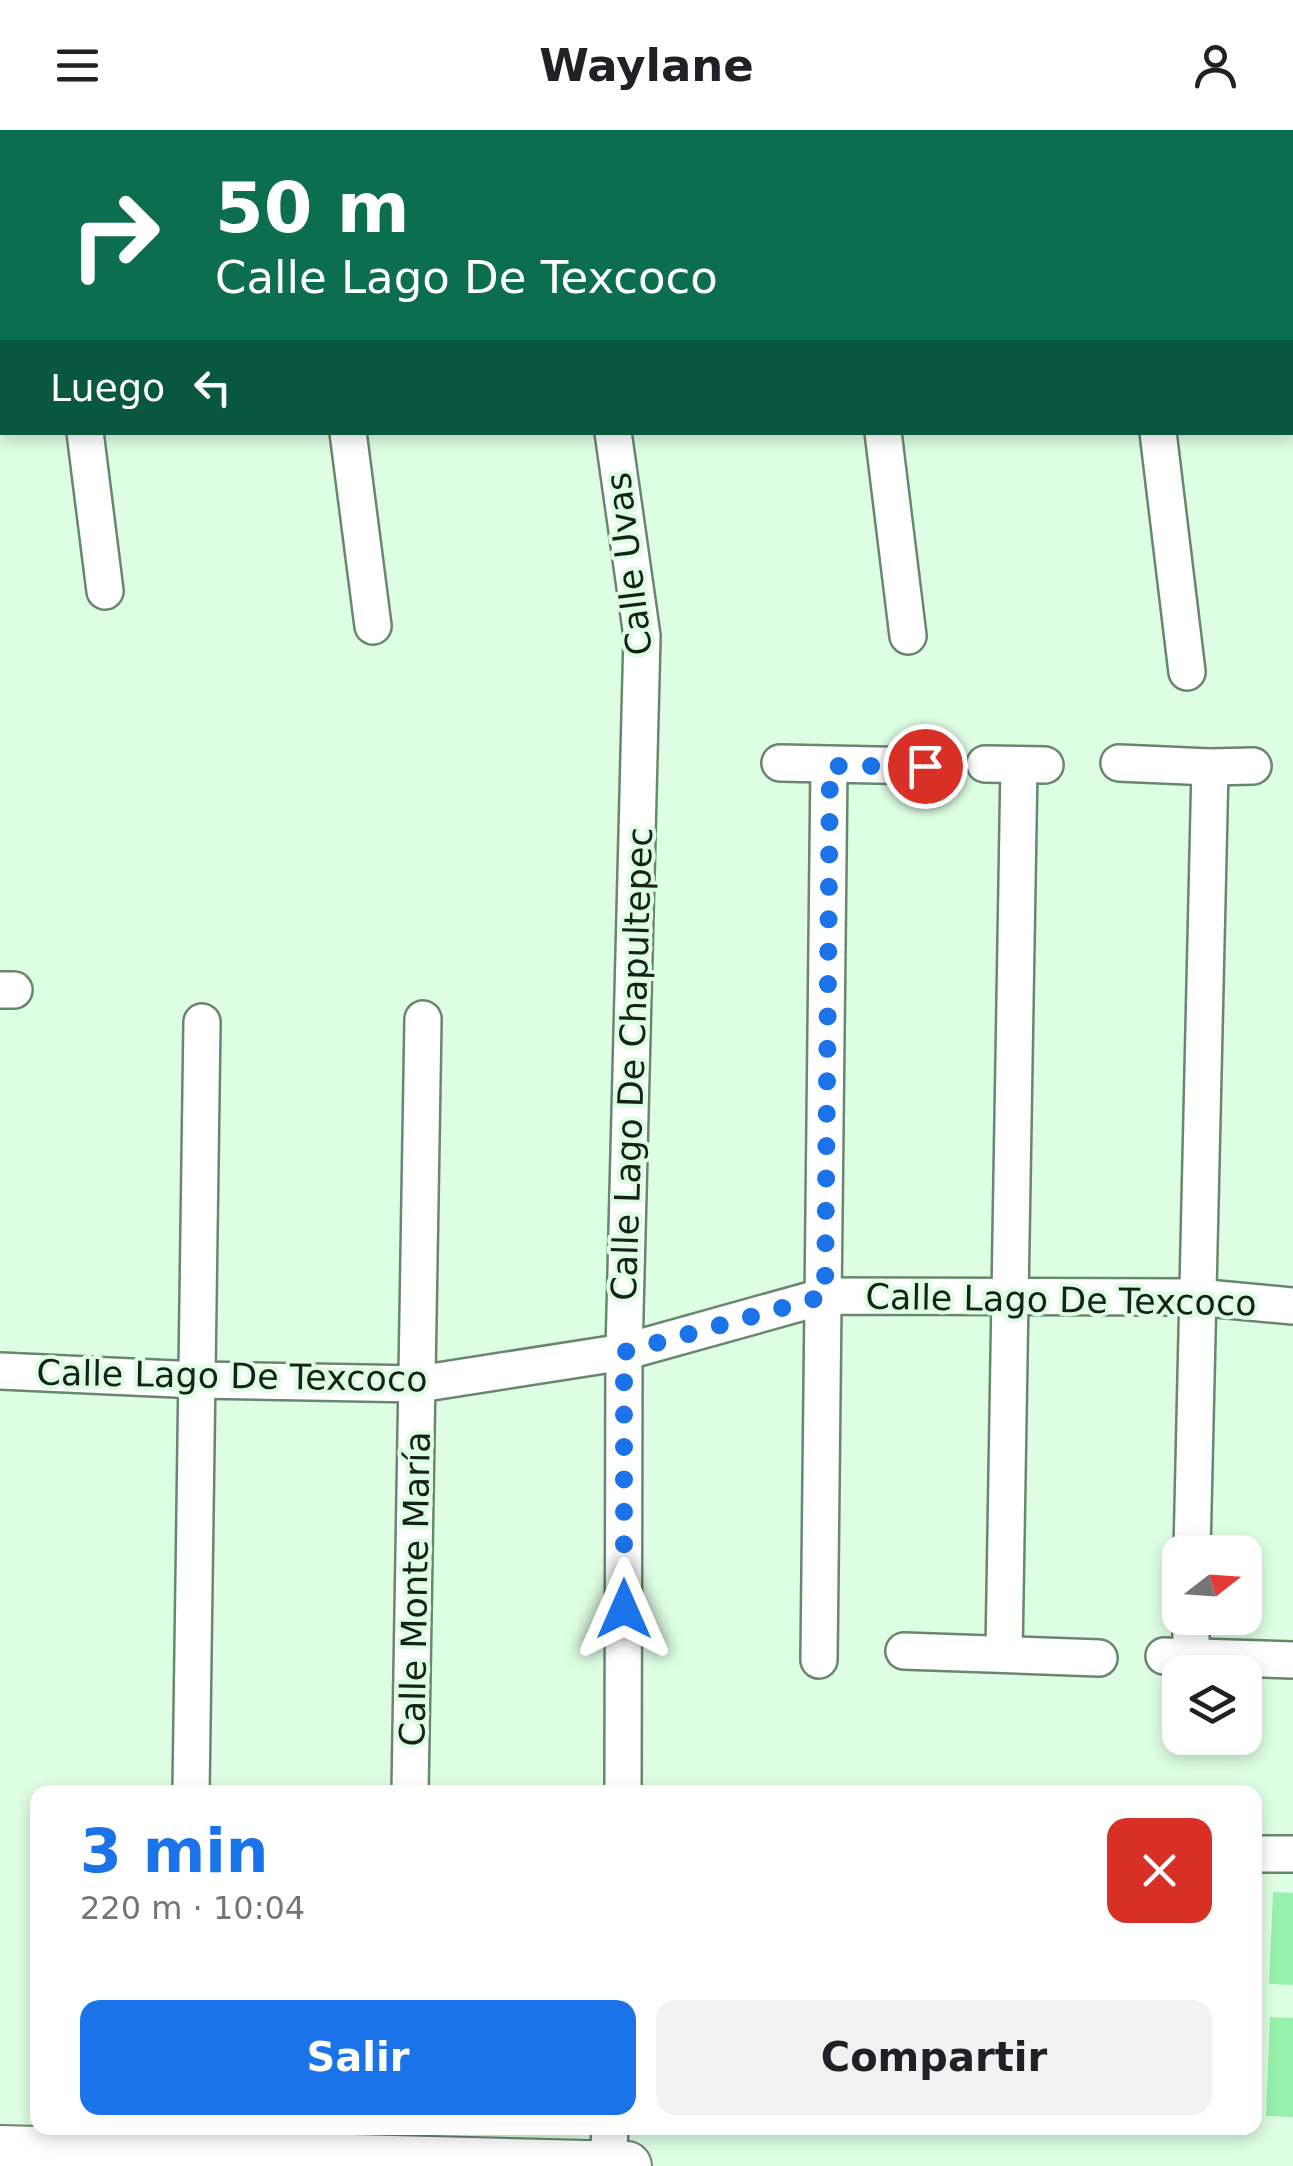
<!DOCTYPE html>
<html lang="es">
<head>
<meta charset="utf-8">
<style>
	:root { --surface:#fff; --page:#f2f2f2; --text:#202124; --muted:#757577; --accent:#1a73e8 }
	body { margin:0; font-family:"DejaVu Sans",sans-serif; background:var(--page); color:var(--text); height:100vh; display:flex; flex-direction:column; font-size:38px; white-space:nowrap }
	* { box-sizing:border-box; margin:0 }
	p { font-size:32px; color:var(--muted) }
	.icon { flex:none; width:55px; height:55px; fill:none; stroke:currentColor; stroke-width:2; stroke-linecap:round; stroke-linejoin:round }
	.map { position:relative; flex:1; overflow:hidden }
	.sheet { position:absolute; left:30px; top:1655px; width:1232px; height:350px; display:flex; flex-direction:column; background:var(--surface); border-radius:20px; box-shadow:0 5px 15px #0003 }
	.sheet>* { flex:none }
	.hud { position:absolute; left:0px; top:0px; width:1295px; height:305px; box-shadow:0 5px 15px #0003; background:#0b6e4f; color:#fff; overflow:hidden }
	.needle { width:65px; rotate:73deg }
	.buttons { position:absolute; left:1162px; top:1405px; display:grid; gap:20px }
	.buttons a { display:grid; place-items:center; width:100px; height:100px; border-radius:20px; background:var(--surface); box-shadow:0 5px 15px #0003; font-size:50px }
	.pin { position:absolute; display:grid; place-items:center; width:85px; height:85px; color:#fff; margin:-42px; border:5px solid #fff; border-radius:50%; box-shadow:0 2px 10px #0007 }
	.me { position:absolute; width:110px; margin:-55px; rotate:0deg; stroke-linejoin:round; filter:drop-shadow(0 0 8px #0008) }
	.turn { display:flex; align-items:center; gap:35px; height:210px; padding:0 50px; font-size:45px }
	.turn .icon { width:130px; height:130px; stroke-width:2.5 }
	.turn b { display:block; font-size:70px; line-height:85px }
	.then { display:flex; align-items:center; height:95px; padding:0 50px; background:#0003; gap:20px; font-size:38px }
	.round { display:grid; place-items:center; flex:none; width:105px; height:105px; border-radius:20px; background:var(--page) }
	.summary { display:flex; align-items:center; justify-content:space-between; height:170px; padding:0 50px }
	h1 { font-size:60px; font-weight:700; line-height:75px; color:var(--accent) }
	.primary-button { display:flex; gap:20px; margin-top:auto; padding:20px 50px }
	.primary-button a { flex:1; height:115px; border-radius:20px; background:var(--accent); color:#fff; font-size:40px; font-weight:700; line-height:115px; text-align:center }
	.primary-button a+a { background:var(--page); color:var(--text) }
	header { display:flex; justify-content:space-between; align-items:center; height:130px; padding:0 50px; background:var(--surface); font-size:45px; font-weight:700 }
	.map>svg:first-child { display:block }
	.building { fill:#96f1ac }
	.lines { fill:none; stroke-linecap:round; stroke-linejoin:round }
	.street-casing { stroke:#69876f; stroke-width:40 }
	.secondary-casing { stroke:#69876f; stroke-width:52 }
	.street { stroke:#fff; stroke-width:35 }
	.secondary { stroke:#fff; stroke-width:48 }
	.route { stroke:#1a73e8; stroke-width:18; stroke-dasharray:0 32.4 }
	.labels { text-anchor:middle; stroke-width:8; stroke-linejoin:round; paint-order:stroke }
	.street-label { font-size:35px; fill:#162219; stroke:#ddfee3 }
</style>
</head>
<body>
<header><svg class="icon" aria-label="menu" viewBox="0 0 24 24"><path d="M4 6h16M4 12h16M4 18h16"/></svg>Waylane<svg class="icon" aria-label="person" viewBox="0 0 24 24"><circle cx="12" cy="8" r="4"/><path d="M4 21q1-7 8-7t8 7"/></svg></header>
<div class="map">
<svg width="1293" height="2036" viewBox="0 0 1293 2036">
	<rect width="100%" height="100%" fill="#ddfee3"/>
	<!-- building -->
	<g class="building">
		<polygon points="1273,1762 1293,1763 1293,1855 1269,1854"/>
		<polygon points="1270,1887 1293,1888 1293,1987 1266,1986"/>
	</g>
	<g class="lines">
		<defs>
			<g id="street">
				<polyline points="48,0 49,2"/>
				<polyline points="308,0 309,2"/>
				<polyline points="845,0 845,2"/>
				<polyline points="1081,0 1081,2"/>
				<polyline points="85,302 105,461"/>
				<polyline points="348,302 373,496"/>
				<polyline points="613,302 642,506 624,1222 623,1662"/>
				<polyline points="883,302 908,506"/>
				<polyline points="1158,302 1187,542"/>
				<polyline points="780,633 925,636"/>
				<polyline points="1119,633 1210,637 1253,636"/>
				<polyline points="985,634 1045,635"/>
				<polyline points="0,860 14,860"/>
				<polyline points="0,1241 198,1250 419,1254 624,1222 825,1166 1196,1167 1293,1176"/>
				<polyline points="1192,1422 1210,637"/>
				<polyline points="904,1521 1099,1528"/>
				<polyline points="1004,1523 1019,635"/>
				<polyline points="1164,1526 1293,1530"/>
				<polyline points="1191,1526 1191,1488"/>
				<polyline points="819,1530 829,635"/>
				<polyline points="191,1662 202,892"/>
				<polyline points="410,1662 423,889"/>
				<polyline points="1255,1724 1293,1724"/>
				<polyline points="608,2036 610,1998"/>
			</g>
			<g id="secondary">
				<polyline points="0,62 2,62"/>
				<polyline points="1292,92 1293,92"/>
				<polyline points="0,2020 627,2036"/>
			</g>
		</defs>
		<!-- street casing -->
		<use href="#street" class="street-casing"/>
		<!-- secondary casing -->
		<use href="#secondary" class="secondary-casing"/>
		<!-- street -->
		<use href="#street" class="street"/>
		<!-- secondary -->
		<use href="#secondary" class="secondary"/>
	</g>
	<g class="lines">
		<!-- route -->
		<polyline class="route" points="624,1479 624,1222 825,1166 830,636 925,636"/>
	</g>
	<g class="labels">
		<!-- street labels -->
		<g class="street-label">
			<text transform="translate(629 434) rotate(-97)" y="12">Calle Uvas</text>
			<text transform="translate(632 934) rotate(-88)" y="12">Calle Lago De Chapultepec</text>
			<text transform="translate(1061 1170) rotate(1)" y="12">Calle Lago De Texcoco</text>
			<text transform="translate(232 1246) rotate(1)" y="12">Calle Lago De Texcoco</text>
			<text transform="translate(415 1459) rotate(-89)" y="12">Calle Monte María</text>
		</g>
	</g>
</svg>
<div class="buttons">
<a><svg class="needle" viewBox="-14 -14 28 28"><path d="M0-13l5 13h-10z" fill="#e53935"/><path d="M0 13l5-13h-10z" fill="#757577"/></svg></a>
<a><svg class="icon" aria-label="layers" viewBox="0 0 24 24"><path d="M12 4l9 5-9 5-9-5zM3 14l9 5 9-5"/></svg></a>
</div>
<div class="pin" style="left:925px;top:636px;background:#d93025"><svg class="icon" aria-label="arrive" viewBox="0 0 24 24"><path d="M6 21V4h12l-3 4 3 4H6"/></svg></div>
<svg class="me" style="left:624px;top:1479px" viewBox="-20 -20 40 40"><path d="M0-17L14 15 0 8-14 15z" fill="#1a73e8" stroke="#fff" stroke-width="4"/></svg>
<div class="hud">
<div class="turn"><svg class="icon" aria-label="right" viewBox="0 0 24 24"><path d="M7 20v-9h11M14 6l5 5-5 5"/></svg><div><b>50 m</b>Calle Lago De Texcoco</div></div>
<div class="then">Luego<svg class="icon" aria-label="left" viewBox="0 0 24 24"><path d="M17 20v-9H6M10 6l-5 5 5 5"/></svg></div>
</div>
<section class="sheet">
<div class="summary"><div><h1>3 min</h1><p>220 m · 10:04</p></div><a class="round" style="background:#d93025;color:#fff"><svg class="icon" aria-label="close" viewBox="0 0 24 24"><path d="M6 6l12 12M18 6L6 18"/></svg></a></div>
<div class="primary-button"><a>Salir</a><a>Compartir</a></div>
</section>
</div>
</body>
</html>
